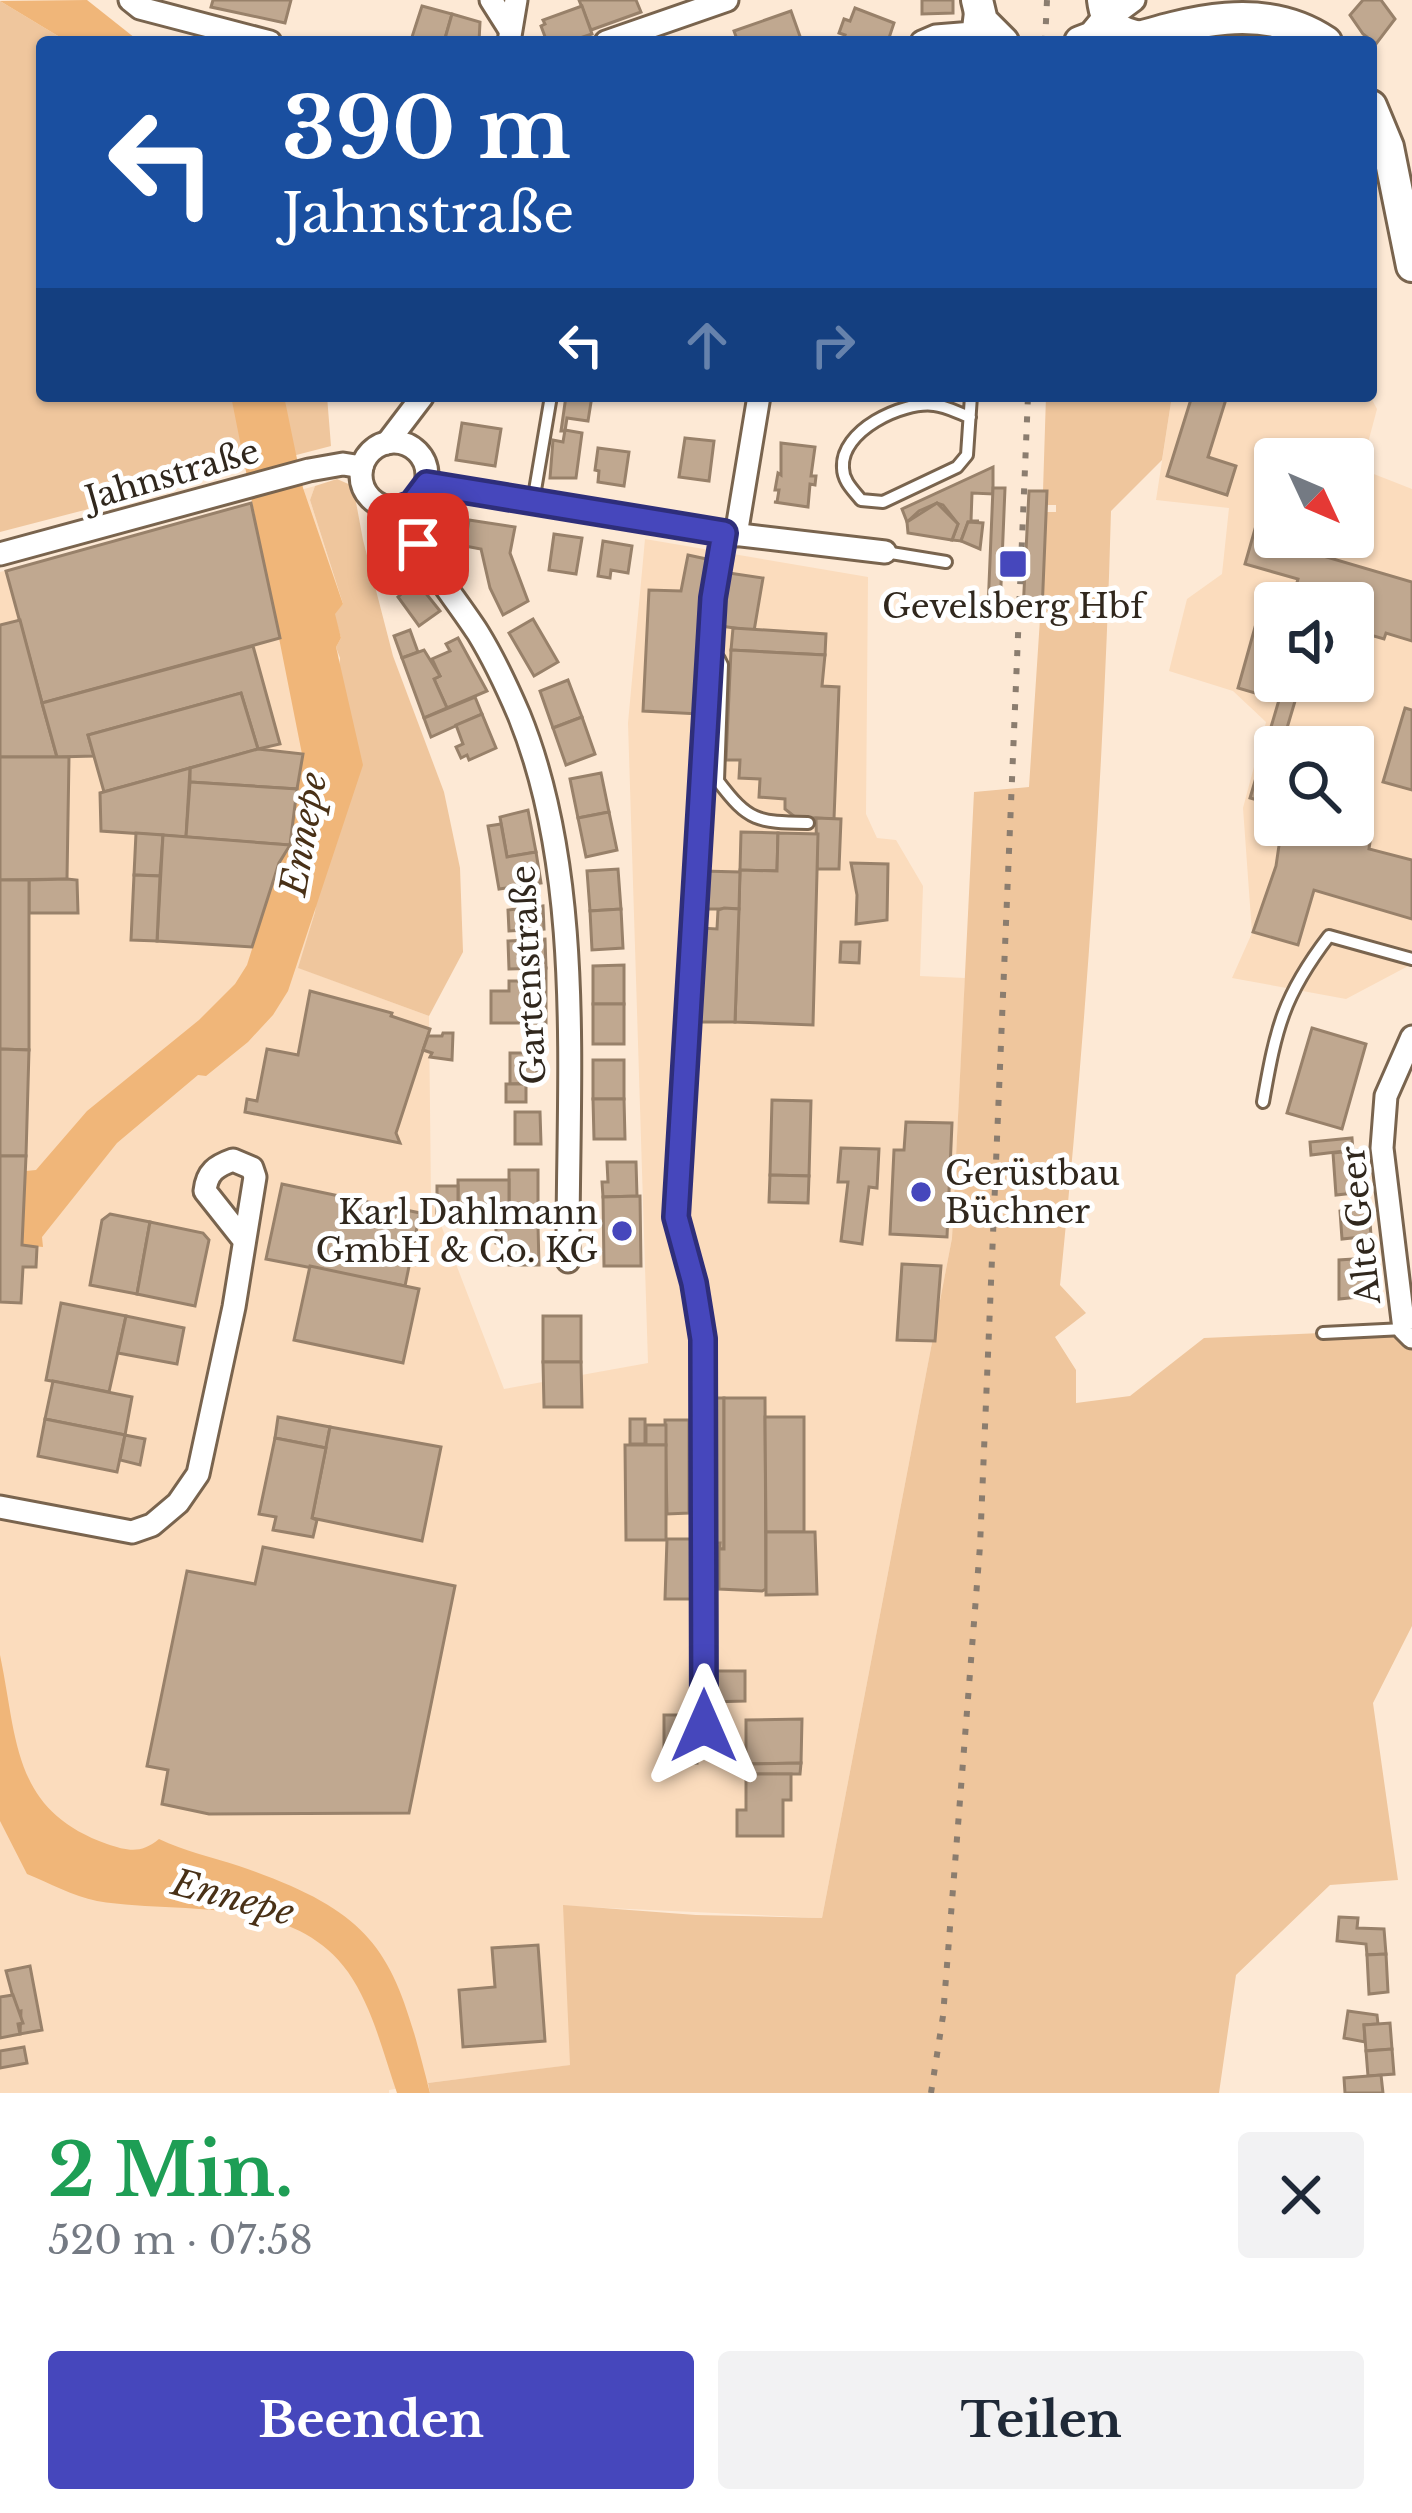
<!DOCTYPE html>
<html lang="de">
<head>
<meta charset="utf-8">
<style>
	:root { --surface:#fff; --page:#f2f2f3; --text:#1f2937; --muted:#747a83; --accent:#4647bc }
	body { margin:0; font-family:"Libre Baskerville",serif; background:var(--page); color:var(--text); height:100vh; display:flex; flex-direction:column; font-size:45px; white-space:nowrap }
	* { box-sizing:border-box; margin:0 }
	p { font-size:39px; color:var(--muted) }
	.icon { flex:none; width:66px; height:66px; fill:none; stroke:currentColor; stroke-width:2; stroke-linecap:round; stroke-linejoin:round }
	.map { position:relative; height:2093px; overflow:hidden }
	.details { display:flex; flex-direction:column; background:var(--surface); flex:1 }
	.details>* { flex:none }
	.guide { position:absolute; left:36px; top:36px; width:1341px; height:366px; border-radius:12px; box-shadow:0 3px 9px #0004; background:#1a4fa0; color:#fff; overflow:hidden }
	.needle { width:78px; rotate:134deg }
	.controls { position:absolute; left:1254px; top:438px; display:grid; gap:24px }
	.controls a { display:grid; place-items:center; width:120px; height:120px; border-radius:12px; background:var(--surface); box-shadow:0 3px 9px #0004; font-size:60px }
	.pin { position:absolute; display:grid; place-items:center; width:102px; height:102px; color:#fff; margin:-51px; border-radius:24px; box-shadow:0 6px 18px #0006 }
	.me { position:absolute; width:132px; margin:-66px; rotate:0deg; stroke-linejoin:round; filter:drop-shadow(0 0 9px #0008) }
	.turn { display:flex; align-items:center; gap:42px; height:252px; padding:0 48px; font-size:54px }
	.turn .icon { width:156px; height:156px; stroke-width:2.5 }
	.turn b { display:block; font-size:84px; line-height:102px }
	.lanes { display:flex; align-items:center; height:114px; padding:0 48px; background:#0003; justify-content:center; gap:60px; direction:ltr }
	.lanes .off { opacity:.35 }
	.round { display:grid; place-items:center; flex:none; width:126px; height:126px; border-radius:12px; background:var(--page) }
	.overview { display:flex; align-items:center; justify-content:space-between; height:204px; padding:0 48px }
	h1 { font-size:72px; font-weight:700; line-height:90px; color:#1e9e55 }
	.button { display:flex; gap:24px; margin-top:auto; padding:24px 48px }
	.button a { flex:1; height:138px; border-radius:12px; background:var(--accent); color:#fff; font-size:48px; font-weight:700; line-height:138px; text-align:center }
	.button a+a { background:var(--page); color:var(--text) }
	.map>svg:first-child { display:block }
	.built { fill:#fbdcbd; fill-rule:evenodd }
	.green { fill:#efc69d }
	.water { fill:#f0b679 }
	.building { fill:#c0a890; stroke:#98816a; stroke-width:3 }
	.lines { fill:none; stroke-linecap:round; stroke-linejoin:round }
	.service-casing { stroke:#79644e; stroke-width:16 }
	.minor-casing { stroke:#79644e; stroke-width:27 }
	.secondary-casing { stroke:#79644e; stroke-width:36 }
	.service { stroke:#fff; stroke-width:10 }
	.minor { stroke:#fff; stroke-width:21 }
	.secondary { stroke:#fff; stroke-width:30 }
	.rail { stroke:#8b7d6f; stroke-width:6; stroke-dasharray:6 12; stroke-linecap:butt }
	.route-casing { stroke:#2e2e7a; stroke-width:30 }
	.route { stroke:#4647bc; stroke-width:21 }
	.poi-dot { fill:#4647bc; stroke:#fff; stroke-width:4.5 }
	.labels { text-anchor:middle; stroke-width:10; stroke-linejoin:round; paint-order:stroke }
	.street-label { font-size:33px; fill:#30271d; stroke:#fff }
	.poi-label { font-size:33px; fill:#30271d; stroke:#fff }
	.water-label { font-size:36px; font-style:italic; fill:#493117; stroke:#fff }
</style>
</head>
<body>
<div class="map">
<svg width="1412" height="2093" viewBox="0 0 1412 2093">
	<rect width="100%" height="100%" fill="#fde9d5"/>
	<!-- built -->
	<g class="built">
		<path d="M1172,396h198l7,13 -16,60 51,20v475l-66,35 -114,-21 20,-45 -9,-125 23,-86 -33,-31 -64,-20 18,-72 35,-25 7,-66 -73,-8zM1275,459h78v78h-78zM1275,603h78v78h-78zM1275,747h78v78h-78z"/>
		<polygon points="315,486 310,500 343,604 315,912 299,968 429,1016 431,1199 504,1389 648,1363 628,723 645,539 868,577 866,814 877,838 896,840 923,886 920,976 965,978 952,1238 822,1918 564,1906 571,2065 428,2083 389,2090 389,2093 0,2093 0,572"/>
	</g>
	<!-- green -->
	<g class="green">
		<polygon points="0,1 68,42 42,42 42,396 327,396 331,446 0,532"/>
		<path d="M1046,396h126l-10,64 -51,51c-7,259 -25,516 -51,774l26,28 -31,24 21,33v33l54,-7 74,-58 208,-9v297l-39,77 25,177 -68,5 -94,90 -17,118h-789l-2,-10 142,-18 -7,-160 133,10 126,3 130,-680 22,-446 55,-5 18,-275h9v-7h-9v-13l-4,-1z"/>
		<polygon points="337,479 353,486 363,540 393,656 444,792 460,868 463,952 429,1016 298,968 315,912 340,658 336,647 341,638 334,614 343,604 310,500 315,486"/>
	</g>
	<!-- water -->
	<g class="water">
		<polygon points="87,0 140,42 68,42 0,1"/>
		<polygon points="231,396 284,396 303,488 343,604 335,614 341,638 336,647 363,765 288,991 273,1015 248,1042 206,1076 198,1075 117,1143 42,1237 43,1247 22,1245 26,1171 36,1170 87,1111 199,1020 235,984 247,965 279,863 289,850 302,754"/>
		<path d="M0,1655c18,86 12,155 107,189 21,7 34,10 52,-5 25,12 53,18 80,27 142,49 156,88 191,227h-33c-14,-40 -24,-85 -49,-121 -57,-79 -168,-57 -251,-71 -24,-5 -48,-18 -70,-27l-27,-53z"/>
	</g>
	<!-- building -->
	<g class="building">
		<polygon points="213,0 291,0 285,23 211,7"/>
		<polygon points="579,0 636,0 641,12 591,30"/>
		<polygon points="922,0 953,0 953,13 922,14"/>
		<polygon points="1363,0 1381,0 1395,19 1376,44 1363,34 1350,15"/>
		<polygon points="422,6 452,14 444,42 411,40"/>
		<polygon points="582,6 592,34 568,42 547,42 541,26 545,24 543,20"/>
		<polygon points="855,8 894,23 889,38 885,42 842,42 845,35 839,33 844,19 850,21"/>
		<polygon points="791,11 802,42 738,42 734,31"/>
		<polygon points="452,14 480,22 479,42 444,42"/>
		<polygon points="566,396 592,396 588,421 567,418 565,431 561,431"/>
		<polygon points="1192,396 1227,396 1208,457 1236,466 1227,495 1167,476"/>
		<polygon points="462,423 501,429 495,466 456,460"/>
		<polygon points="565,430 582,433 576,478 550,478 553,440 563,442"/>
		<polygon points="685,438 714,441 709,481 679,477"/>
		<polygon points="781,443 815,447 811,476 816,476 815,485 810,484 808,507 774,502 777,502 779,490 775,490 778,473 781,475"/>
		<polygon points="598,448 629,452 624,486 598,482 599,471 595,470"/>
		<polygon points="993,467 993,494 972,493 971,521 979,521 968,522 961,541 952,540 958,524 943,505 937,503 919,511 907,522 902,509"/>
		<polygon points="993,488 1005,488 1000,609 988,609"/>
		<polygon points="1029,491 1047,491 1042,612 1023,611"/>
		<polygon points="251,503 280,638 42,703 6,571"/>
		<polygon points="937,503 958,524 952,540 908,533 907,522"/>
		<polygon points="1261,508 1275,512 1275,537 1310,537 1306,551 1412,582 1412,641 1386,633 1384,639 1353,630 1353,603 1291,603 1298,579 1245,564"/>
		<polygon points="469,520 515,527 510,553 528,601 503,615 490,588 481,549 465,546"/>
		<polygon points="968,522 983,523 980,549 961,541"/>
		<polygon points="554,534 582,538 576,574 549,570"/>
		<polygon points="603,541 632,546 628,573 611,570 610,578 598,576"/>
		<polygon points="688,555 711,560 699,714 643,711 649,590 681,591"/>
		<polygon points="729,573 763,578 754,631 721,626"/>
		<polygon points="416,581 440,611 419,626 398,597"/>
		<polygon points="1259,613 1275,618 1275,681 1301,681 1287,728 1330,740 1327,747 1275,747 1275,805 1250,798 1279,700 1238,688"/>
		<polygon points="533,619 558,662 534,676 509,633"/>
		<polygon points="20,620 42,703 57,757 0,757 0,625"/>
		<polygon points="733,628 826,634 825,655 731,650"/>
		<polygon points="410,630 418,652 402,658 394,636"/>
		<polygon points="458,638 487,691 447,708 434,679 440,676 432,659 450,651 446,644"/>
		<polygon points="253,646 280,744 258,749 241,693 88,735 94,756 57,757 42,703"/>
		<polygon points="424,650 440,676 434,679 447,708 424,718 402,658"/>
		<polygon points="731,650 825,655 822,686 839,687 834,819 795,817 785,809 785,799 759,797 760,779 739,778 740,760 726,760"/>
		<polygon points="568,680 582,717 553,728 540,691"/>
		<polygon points="241,693 258,749 104,792 88,735"/>
		<polygon points="475,697 482,714 431,737 424,718"/>
		<polygon points="1405,708 1412,710 1412,790 1383,782"/>
		<polygon points="482,714 496,748 469,760 467,755 461,758 456,747 463,744 456,725"/>
		<polygon points="582,717 595,754 566,765 553,728"/>
		<polygon points="258,749 303,754 297,789 190,782 190,768"/>
		<polygon points="0,757 69,757 67,879 0,880"/>
		<polygon points="190,768 186,837 101,831 100,793"/>
		<polygon points="601,773 609,812 578,818 570,779"/>
		<polygon points="190,782 297,789 290,845 186,837"/>
		<polygon points="528,810 536,852 507,857 500,817"/>
		<polygon points="609,812 617,850 586,857 578,818"/>
		<polygon points="816,818 841,819 839,869 817,869"/>
		<polygon points="501,824 507,857 536,852 541,883 499,889 488,826"/>
		<polygon points="1282,825 1311,825 1370,842 1369,849 1412,860 1412,919 1314,890 1298,945 1253,932 1276,866"/>
		<polygon points="741,832 778,833 777,871 740,870"/>
		<polygon points="136,833 163,835 160,876 134,875"/>
		<polygon points="778,833 818,834 813,1025 735,1022 740,870 777,871"/>
		<polygon points="163,835 290,845 279,863 252,947 157,941"/>
		<polygon points="851,863 888,864 887,920 856,924 857,895"/>
		<polygon points="618,869 621,909 590,911 587,871"/>
		<polygon points="701,871 740,872 739,909 700,909"/>
		<polygon points="134,875 160,876 157,941 131,940"/>
		<polygon points="67,879 77,880 78,913 29,913 29,880"/>
		<polygon points="0,880 29,880 29,1050 0,1049"/>
		<polygon points="543,906 544,929 509,931 508,910"/>
		<polygon points="724,908 739,909 735,1022 698,1022 701,928 717,929 718,910"/>
		<polygon points="621,909 623,948 592,950 590,911"/>
		<polygon points="545,939 546,968 509,969 508,941"/>
		<polygon points="841,942 860,942 859,963 840,962"/>
		<polygon points="624,965 624,1004 593,1004 593,966"/>
		<polygon points="546,968 546,1023 491,1023 491,991 509,991 509,981 527,981 526,969"/>
		<polygon points="310,991 392,1013 391,1016 430,1029 396,1133 400,1143 245,1112 247,1099 257,1101 267,1049 298,1055"/>
		<rect x="593" y="1004" width="31" height="40"/>
		<polygon points="1312,1028 1366,1044 1342,1129 1287,1113"/>
		<polygon points="443,1033 453,1033 452,1060 430,1057 432,1053 423,1050 428,1036 442,1036"/>
		<polygon points="0,1049 29,1050 26,1156 0,1156"/>
		<polygon points="510,1053 537,1053 537,1083 510,1084"/>
		<rect x="593" y="1060" width="31" height="39"/>
		<rect x="506" y="1084" width="20" height="18"/>
		<polygon points="593,1099 624,1099 625,1139 594,1139"/>
		<polygon points="772,1100 811,1101 809,1176 770,1175"/>
		<polygon points="515,1112 540,1112 541,1144 515,1144"/>
		<polygon points="906,1122 952,1123 947,1237 890,1234 894,1150 904,1150"/>
		<polygon points="1352,1138 1353,1150 1311,1155 1310,1142"/>
		<polygon points="841,1148 879,1149 877,1188 869,1187 862,1244 841,1241 848,1182 838,1182"/>
		<polygon points="1361,1150 1364,1192 1336,1195 1333,1153"/>
		<polygon points="0,1156 26,1156 22,1245 37,1247 36,1267 23,1267 21,1303 0,1302"/>
		<polygon points="607,1162 636,1162 637,1196 603,1197 602,1182 608,1182"/>
		<rect x="509" y="1170" width="29" height="37"/>
		<polygon points="770,1175 809,1176 808,1203 769,1202"/>
		<polygon points="458,1180 509,1180 509,1208 458,1209"/>
		<polygon points="282,1184 420,1213 405,1286 266,1259"/>
		<rect x="437" y="1186" width="21" height="29"/>
		<polygon points="640,1196 641,1266 604,1266 603,1197"/>
		<polygon points="1369,1207 1371,1236 1342,1239 1340,1211"/>
		<polygon points="110,1214 150,1222 137,1294 90,1285 102,1220"/>
		<polygon points="150,1222 203,1233 209,1240 195,1306 137,1294"/>
		<polygon points="496,1226 538,1226 539,1265 509,1265 508,1243 496,1243"/>
		<polygon points="1368,1258 1369,1296 1339,1299 1339,1260"/>
		<polygon points="902,1264 941,1266 935,1341 897,1340"/>
		<polygon points="310,1266 419,1289 403,1363 294,1340"/>
		<polygon points="61,1303 126,1316 109,1392 46,1380"/>
		<polygon points="126,1316 184,1328 177,1364 118,1353"/>
		<rect x="543" y="1316" width="38" height="46"/>
		<polygon points="543,1362 581,1362 582,1407 544,1407"/>
		<polygon points="53,1381 132,1397 125,1435 45,1419"/>
		<polygon points="709,1398 724,1398 724,1549 719,1549 720,1543 709,1543"/>
		<polygon points="724,1398 765,1398 766,1589 762,1591 719,1589 719,1549 724,1549"/>
		<polygon points="278,1417 330,1427 326,1448 275,1438"/>
		<polygon points="765,1417 804,1417 804,1532 766,1532"/>
		<polygon points="45,1419 125,1435 117,1472 38,1456"/>
		<rect x="630" y="1419" width="15" height="25"/>
		<polygon points="665,1420 689,1420 689,1513 667,1514"/>
		<rect x="646" y="1425" width="20" height="20"/>
		<polygon points="330,1427 441,1447 422,1541 312,1518"/>
		<polygon points="125,1435 145,1439 140,1465 120,1460"/>
		<polygon points="275,1438 326,1448 312,1518 317,1520 313,1537 273,1530 276,1517 259,1514"/>
		<polygon points="625,1445 666,1445 666,1540 626,1540"/>
		<polygon points="766,1532 815,1532 817,1594 766,1595"/>
		<polygon points="667,1539 698,1539 696,1599 665,1599"/>
		<polygon points="263,1547 455,1586 409,1813 209,1814 162,1804 168,1770 147,1766 187,1571 255,1584"/>
		<polygon points="708,1671 745,1671 745,1701 708,1702"/>
		<polygon points="664,1715 688,1715 688,1730 697,1730 697,1763 664,1764"/>
		<polygon points="802,1719 801,1763 746,1764 746,1720"/>
		<polygon points="801,1763 800,1774 745,1774 746,1764"/>
		<polygon points="746,1774 791,1774 791,1800 783,1800 783,1836 737,1836 737,1810 746,1810"/>
		<polygon points="1339,1917 1358,1918 1357,1928 1384,1929 1386,1954 1367,1955 1366,1944 1337,1941"/>
		<polygon points="538,1945 545,2041 463,2047 459,1990 495,1987 492,1948"/>
		<polygon points="1386,1954 1388,1992 1369,1994 1367,1955"/>
		<polygon points="30,1966 42,2030 20,2034 21,2011 17,2012 6,1971"/>
		<polygon points="13,1995 23,2023 18,2024 20,2034 0,2038 0,1997"/>
		<polygon points="1348,2011 1377,2015 1378,2024 1364,2025 1365,2042 1344,2038"/>
		<polygon points="1390,2023 1392,2049 1366,2051 1364,2025"/>
		<polygon points="24,2047 27,2063 0,2068 0,2051"/>
		<polygon points="1392,2049 1394,2074 1368,2076 1366,2051"/>
		<polygon points="1381,2075 1383,2093 1345,2093 1344,2078"/>
	</g>
	<g class="lines">
		<defs>
			<g id="service">
				<path d="M970,417c-12,-4 -24,-11 -36,-12 -32,-4 -94,26 -91,63 0,13 10,22 18,32l22,2 74,-35 10,-12 4,-59"/>
				<polyline points="533,502 551,396"/>
				<polyline points="885,552 946,562"/>
				<path d="M710,659h9l3,6 -4,116c31,41 39,41 90,42"/>
				<path d="M1263,1102c13,-74 20,-106 66,-166l83,23"/>
				<polyline points="1323,1333 1404,1329"/>
			</g>
			<g id="minor">
				<polyline points="130,0 140,8 270,42"/>
				<polyline points="491,0 510,30"/>
				<polyline points="1107,20 1134,0"/>
				<polyline points="509,42 516,0"/>
				<polyline points="606,42 727,0"/>
				<polyline points="922,42 936,36 973,33 976,8"/>
				<circle cx="394" cy="475" r="33"/>
				<polyline points="387,443 422,397"/>
				<polyline points="427,485 724,533 885,552"/>
				<path d="M401,508c16,46 51,85 77,125 16,26 29,54 41,82 67,165 48,371 49,546"/>
				<polyline points="736,535 759,396"/>
				<polyline points="0,554 309,470 343,464 362,467"/>
				<polyline points="1412,1037 1386,1096 1382,1148 1404,1329 1412,1337"/>
				<path d="M0,1507l132,25 20,-7 26,-22 20,-29 36,-167 21,-130 -3,-9 -19,-8c-17,6 -26,12 -28,31l38,48"/>
				<polyline points="703,1726 703,1339 694,1283 676,1217 713,598 724,533"/>
			</g>
			<g id="secondary">
				<polyline points="977,0 982,21 1003,42"/>
				<path d="M1103,0c3,25 13,32 37,37"/>
				<polyline points="1080,42 1093,37 1107,20"/>
				<path d="M1123,42c66,-20 141,-42 203,0"/>
				<polyline points="1371,106 1388,147 1412,266"/>
			</g>
		</defs>
		<!-- service casing -->
		<use href="#service" class="service-casing"/>
		<!-- minor casing -->
		<use href="#minor" class="minor-casing"/>
		<!-- secondary casing -->
		<use href="#secondary" class="secondary-casing"/>
		<!-- service -->
		<use href="#service" class="service"/>
		<!-- minor -->
		<use href="#minor" class="minor"/>
		<!-- secondary -->
		<use href="#secondary" class="secondary"/>
		<!-- rail -->
		<g class="rail">
			<polyline points="1045,42 1047,0"/>
			<polyline points="931,2093 943,2016 980,1546 1028,396"/>
		</g>
	</g>
	<g class="lines">
		<defs>
			<polyline id="route" points="418,544 401,508 412,504 427,484 724,533 713,598 676,1217 694,1283 703,1339 704,1726"/>
		</defs>
		<!-- route casing -->
		<use href="#route" class="route-casing"/>
		<!-- route -->
		<use href="#route" class="route"/>
	</g>
	<!-- markers -->
	<g class="poi-dot">
		<rect x="998" y="549" width="30" height="30" rx="6"/>
		<circle cx="921" cy="1192" r="12"/>
		<circle cx="622" cy="1231" r="12"/>
	</g>
	<g class="labels">
		<!-- street labels -->
		<g class="street-label">
			<text transform="translate(172 474) rotate(-16)" y="12">Jahnstraße</text>
			<text transform="translate(528 975) rotate(-93)" y="12">Gartenstraße</text>
			<text transform="translate(1360 1225) rotate(-96)" y="12">Alte Geer</text>
		</g>
		<!-- poi labels -->
		<g class="poi-label">
			<text x="1013" y="618">Gevelsberg Hbf</text>
			<text x="945" y="1185" text-anchor="start">Gerüstbau<tspan x="945" dy="38">Büchner</tspan></text>
			<text x="598" y="1224" text-anchor="end">Karl Dahlmann<tspan x="598" dy="38">GmbH &amp; Co. KG</tspan></text>
		</g>
		<!-- water labels -->
		<g class="water-label">
			<text transform="translate(303 834) rotate(-80)" y="13">Ennepe</text>
			<text transform="translate(233 1897) rotate(15)" y="13">Ennepe</text>
		</g>
	</g>
</svg>
<div class="controls">
<a><svg class="needle" viewBox="-14 -14 28 28"><path d="M0-13l5 13h-10z" fill="#e53935"/><path d="M0 13l5-13h-10z" fill="#747a83"/></svg></a>
<a><svg class="icon" aria-label="sound" viewBox="0 0 24 24"><path d="M4 9h4l5-4v14l-5-4H4zM17 9q2 3 0 6"/></svg></a>
<a><svg class="icon" aria-label="search" viewBox="0 0 24 24"><circle cx="10" cy="10" r="6"/><path d="M15 15l6 6"/></svg></a>
</div>
<div class="pin" style="left:418px;top:544px;background:#d93025"><svg class="icon" aria-label="arrive" viewBox="0 0 24 24"><path d="M6 21V4h12l-3 4 3 4H6"/></svg></div>
<svg class="me" style="left:704px;top:1726px" viewBox="-20 -20 40 40"><path d="M0-17L14 15 0 8-14 15z" fill="#4647bc" stroke="#fff" stroke-width="4"/></svg>
<div class="guide">
<div class="turn"><svg class="icon" aria-label="left" viewBox="0 0 24 24"><path d="M17 20v-9H6M10 6l-5 5 5 5"/></svg><div><b>390 m</b>Jahnstraße</div></div>
<div class="lanes"><svg class="icon" aria-label="left" viewBox="0 0 24 24"><path d="M17 20v-9H6M10 6l-5 5 5 5"/></svg><svg class="icon off" aria-label="ahead" viewBox="0 0 24 24"><path d="M12 20V5M6 11l6-6 6 6"/></svg><svg class="icon off" aria-label="right" viewBox="0 0 24 24"><path d="M7 20v-9h11M14 6l5 5-5 5"/></svg></div>
</div>
</div>
<section class="details">
<div class="overview"><div><h1>2 Min.</h1><p>520 m · 07:58</p></div><a class="round"><svg class="icon" aria-label="close" viewBox="0 0 24 24"><path d="M6 6l12 12M18 6L6 18"/></svg></a></div>
<div class="button"><a>Beenden</a><a>Teilen</a></div>
</section>
</body>
</html>
